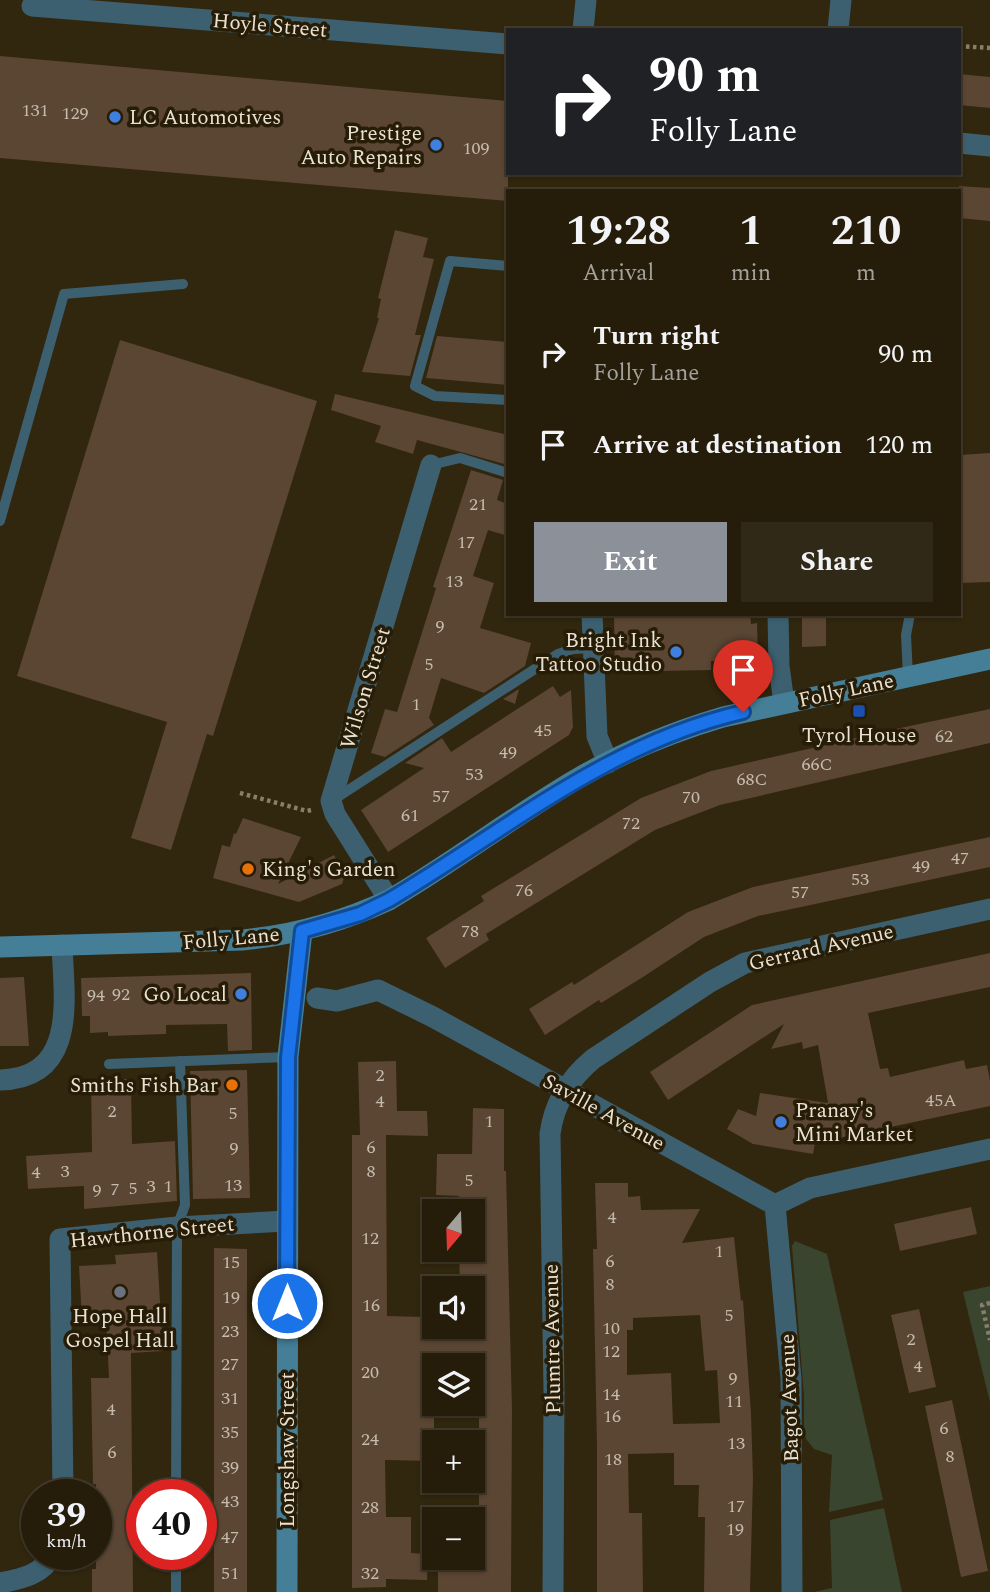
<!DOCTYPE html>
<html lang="en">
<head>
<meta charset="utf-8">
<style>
	:root { --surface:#251c0a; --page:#312918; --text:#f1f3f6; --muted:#a3a19c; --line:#423a2b; --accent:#8c9099 }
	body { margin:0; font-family:Spectral,serif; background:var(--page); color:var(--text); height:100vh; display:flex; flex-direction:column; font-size:26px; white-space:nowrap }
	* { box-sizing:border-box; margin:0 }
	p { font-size:23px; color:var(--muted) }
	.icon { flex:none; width:38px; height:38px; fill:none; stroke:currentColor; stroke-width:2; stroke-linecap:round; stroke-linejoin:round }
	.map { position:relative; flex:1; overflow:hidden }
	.details { position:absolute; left:506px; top:189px; width:455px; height:427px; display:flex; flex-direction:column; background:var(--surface); border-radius:0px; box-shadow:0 2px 5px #0004,0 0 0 2px var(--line) }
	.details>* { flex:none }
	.banner { position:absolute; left:506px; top:28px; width:455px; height:147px; border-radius:0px; box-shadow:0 2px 5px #0004,0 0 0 2px var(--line); background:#202124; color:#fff; overflow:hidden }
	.needle { width:46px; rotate:199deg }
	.fabs { position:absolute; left:422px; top:1199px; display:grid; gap:14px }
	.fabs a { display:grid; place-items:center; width:63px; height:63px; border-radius:0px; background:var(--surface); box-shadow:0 2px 5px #0004,0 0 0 2px var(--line); font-size:35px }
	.speed { position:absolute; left:21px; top:1479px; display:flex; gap:14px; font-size:35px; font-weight:700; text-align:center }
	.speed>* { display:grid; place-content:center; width:91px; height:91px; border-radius:50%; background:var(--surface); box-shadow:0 2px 5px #0004,0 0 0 2px var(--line); line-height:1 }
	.speed small { font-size:18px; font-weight:400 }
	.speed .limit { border:10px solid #d22; background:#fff; color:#111 }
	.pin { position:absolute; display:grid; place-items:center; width:60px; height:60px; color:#fff; margin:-72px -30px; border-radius:50% 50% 50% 0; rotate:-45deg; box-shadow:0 0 7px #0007 }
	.pin .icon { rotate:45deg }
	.me { position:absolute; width:77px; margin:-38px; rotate:0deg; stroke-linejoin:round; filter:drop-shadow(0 0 5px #0008) }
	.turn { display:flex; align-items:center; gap:24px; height:147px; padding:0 28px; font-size:32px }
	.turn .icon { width:91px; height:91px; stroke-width:2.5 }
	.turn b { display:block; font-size:49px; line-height:60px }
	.eta { display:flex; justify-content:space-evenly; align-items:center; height:119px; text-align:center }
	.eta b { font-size:42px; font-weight:700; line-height:49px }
	.action { display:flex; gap:14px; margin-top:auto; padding:14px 28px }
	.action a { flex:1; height:80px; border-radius:0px; background:var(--accent); color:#fff; font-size:28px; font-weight:700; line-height:80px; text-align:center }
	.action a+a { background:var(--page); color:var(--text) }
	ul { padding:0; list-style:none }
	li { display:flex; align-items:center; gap:21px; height:91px; padding:0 28px }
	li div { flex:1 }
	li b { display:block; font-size:26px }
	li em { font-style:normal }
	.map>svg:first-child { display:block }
	.green { fill:#3a452f }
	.building { fill:#5b4533; fill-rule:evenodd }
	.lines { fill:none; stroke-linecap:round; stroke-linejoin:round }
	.path { stroke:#887f6b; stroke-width:4.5; stroke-dasharray:3.5 3.5; stroke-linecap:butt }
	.lane { stroke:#3c606f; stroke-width:10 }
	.street { stroke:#3c606f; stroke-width:21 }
	.secondary { stroke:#447f97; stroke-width:21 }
	.route-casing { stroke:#114b97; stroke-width:18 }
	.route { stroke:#1a73e8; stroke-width:12 }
	.shop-dot { fill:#3f7fe0; stroke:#271c05; stroke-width:2.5 }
	.transit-dot { fill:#1a4fb4; stroke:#271c05; stroke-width:2.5 }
	.food-dot { fill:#e8710a; stroke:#271c05; stroke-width:2.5 }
	.worship-dot { fill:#6b7280; stroke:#271c05; stroke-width:2.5 }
	.labels { text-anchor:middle; stroke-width:7; stroke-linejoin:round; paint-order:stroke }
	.number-label { font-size:18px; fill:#c6bbac }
	.street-label { font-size:21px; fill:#e9e2d4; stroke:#271c05 }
	.poi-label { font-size:21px; fill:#e9e2d4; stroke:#271c05; text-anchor:end }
</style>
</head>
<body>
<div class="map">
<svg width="990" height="1592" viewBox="0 0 990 1592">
	<rect width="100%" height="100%" fill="#31260e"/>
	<!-- green -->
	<g class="green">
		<polygon points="795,1241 827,1254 883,1500 829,1512 832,1455 814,1449 806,1439 804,1431 804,1396 792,1246"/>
		<polygon points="990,1286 990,1402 963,1292"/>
		<polygon points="884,1508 902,1592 814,1592 832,1588 830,1520"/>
	</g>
	<!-- building -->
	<g class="building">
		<polygon points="0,56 508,101 508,201 0,158"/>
		<polygon points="959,74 990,77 990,108 959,105"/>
		<polygon points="959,186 990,188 990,221 959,218"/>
		<polygon points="395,230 428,238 423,257 434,259 415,335 421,335 410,376 362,372 379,318 377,318 381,299 378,298"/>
		<polygon points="437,336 508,342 508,385 426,378"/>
		<polygon points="120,340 317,401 213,736 207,734 171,850 131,838 167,722 17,676"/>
		<polygon points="335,394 508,435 508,465 417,440 413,454 375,442 381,426 331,410"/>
		<polygon points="990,453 990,582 959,583 959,455"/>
		<polygon points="471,470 503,480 497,500 508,504 508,536 488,530 473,576 494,583 480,628 531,643 525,666 484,693 441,678 429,718 434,725 385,757 371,753 385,709 397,712 436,588 433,587"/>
		<polygon points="614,614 750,614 751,624 757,623 758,660 711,661 711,670 615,672"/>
		<polygon points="802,614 826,614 826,646 802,647"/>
		<polygon points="553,686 560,697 571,690 573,727 569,735 388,852 361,810 424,768 405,763 442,738 451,752"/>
		<polygon points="519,689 515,704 503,699"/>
		<polygon points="990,709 990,743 720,805 655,830 486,934 489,940 445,968 426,938 484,901 481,896 641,798 711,771 891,730"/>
		<polygon points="243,818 301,837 278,884 334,855 345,875 342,884 299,902 213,878 222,845 230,847 234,833 236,834"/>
		<polygon points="990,837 990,867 758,916 704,937 643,977 601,1003 599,1000 545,1035 529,1009 572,982 574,985 688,912 753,887"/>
		<polygon points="990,953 990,987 868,1013 880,1069 888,1068 890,1077 964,1060 966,1069 987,1065 990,1081 990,1106 815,1143 813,1154 753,1144 727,1129 738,1109 756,1116 760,1093 828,1103 818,1045 803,1049 802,1042 771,1049 784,1024 668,1100 650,1072 752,1005"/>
		<polygon points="251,973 252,1050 228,1051 227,1024 166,1025 166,1034 108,1036 108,1032 90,1033 90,1016 82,1016 81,978"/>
		<polygon points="24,977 29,1046 0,1046 0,978"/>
		<path d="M396,1061l1,50h30l1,25 -42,-1 1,181 37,1v16l48,-1v-48h-12l-1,-34h13v-39h-13v-15l-23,-1 1,-41h35l1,-46 31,1v62h2l6,239 -1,182h-73v-30l41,2v-153l-45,1v49l-49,-1 1,57h25v36l17,1 -1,26 -41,-1v8l-34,1v-453h8l-2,-73zM434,1365h38v39h-38z"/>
		<polygon points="247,1070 250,1198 193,1199 190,1071"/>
		<polygon points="91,1079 131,1079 132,1144 175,1141 177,1201 84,1209 84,1186 28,1189 26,1156 92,1152"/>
		<path d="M595,1183h33v14l12,-1 1,14 59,-1 -18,34 52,-6 7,64 2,-1 8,113 2,65 -3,114h-46l1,-75h-7l1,-32h-25v-32l-46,1 1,59h13l1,79h-46v-145l-4,-198h4zM700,1315l5,56 12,-1 3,53 -47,1 -2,-51 -44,2v-45h6v-12z"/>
		<polygon points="971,1207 977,1234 900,1251 894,1224"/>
		<polygon points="214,1248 247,1249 247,1592 214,1592"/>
		<polygon points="157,1252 163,1351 131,1353 133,1592 92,1592 92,1569 96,1569 96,1484 93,1484 91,1378 109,1378 106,1317 82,1319 79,1266 116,1264 115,1255"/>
		<polygon points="919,1309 936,1387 909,1393 891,1315"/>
		<polygon points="952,1400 988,1571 961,1577 925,1406"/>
	</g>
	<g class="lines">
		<!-- path -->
		<g class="path">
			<polyline points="959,46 990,48"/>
			<polyline points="240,793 307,811 311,810"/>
			<polyline points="990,1303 982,1305 990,1340"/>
		</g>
		<!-- lane -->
		<g class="lane">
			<polyline points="508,266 450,261 415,386 435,396 508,400"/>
			<polyline points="431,465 460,458 508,473"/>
			<polyline points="0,521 64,294 183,284"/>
			<polyline points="908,676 906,635 910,614"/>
			<polyline points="333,800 558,654 573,649 594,648"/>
			<polyline points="109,1064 288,1057"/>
			<polyline points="176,1494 177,1227 185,1205 180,1061"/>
			<polyline points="176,1592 176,1554"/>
		</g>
		<!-- street -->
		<g class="street">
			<polyline points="32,6 508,44"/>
			<polyline points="583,30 586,0"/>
			<polyline points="838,30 841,0"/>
			<polyline points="959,143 990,146"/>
			<polyline points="592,614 597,736 608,763"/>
			<polyline points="778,614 779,666 784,703"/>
			<polyline points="389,900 335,814 331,801 431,465"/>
			<polyline points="317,998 337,1001 378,990 433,1017 775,1205"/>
			<path d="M0,1080c78,-2 64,-81 62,-135"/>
			<polyline points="775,1205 791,1379 792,1592"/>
			<polyline points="775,1205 810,1188 990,1149"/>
			<polyline points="63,1494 60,1239 177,1227 287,1221"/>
			<path d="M0,1583c20,-4 43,-8 53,-29"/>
			<path d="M553,1592l1,-201 -4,-257c4,-31 19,-55 43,-75l117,-77 35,-19 245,-54"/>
		</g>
		<!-- secondary -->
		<g class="secondary">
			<path d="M0,947l242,-7c52,-5 100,-18 147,-40 63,-37 122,-82 186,-120 46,-27 97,-48 148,-63l267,-58"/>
			<polyline points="287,1592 288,1057 302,931"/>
		</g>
	</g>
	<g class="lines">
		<defs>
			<path id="route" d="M287,1303l1,-245 14,-127 58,-17 29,-14c116,-69 219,-157 354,-188"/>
		</defs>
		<!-- route casing -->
		<use href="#route" class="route-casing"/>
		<!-- route -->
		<use href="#route" class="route"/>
	</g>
	<!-- markers -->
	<g class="shop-dot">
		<circle cx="115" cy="117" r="7"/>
		<circle cx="436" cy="145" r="7"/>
		<circle cx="676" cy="652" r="7"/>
		<circle cx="241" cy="994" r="7"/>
		<circle cx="781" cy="1122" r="7"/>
	</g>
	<rect class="transit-dot" x="852" y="704" width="14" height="14" rx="3.5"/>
	<g class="food-dot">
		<circle cx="248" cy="869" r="7"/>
		<circle cx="232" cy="1085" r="7"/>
	</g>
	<circle class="worship-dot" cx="120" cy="1292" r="7"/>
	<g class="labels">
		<!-- number labels -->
		<g class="number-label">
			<text x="35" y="116">131</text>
			<text x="75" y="119">129</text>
			<text x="476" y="154">109</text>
			<text x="478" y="510">21</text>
			<text x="466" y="548">17</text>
			<text x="454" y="587">13</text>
			<text x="440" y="632">9</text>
			<text x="429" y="670">5</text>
			<text x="416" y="710">1</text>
			<text x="543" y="736">45</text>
			<text x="944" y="742">62</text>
			<text x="508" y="758">49</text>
			<text x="817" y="770">66C</text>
			<text x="474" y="780">53</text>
			<text x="752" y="785">68C</text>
			<text x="441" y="802">57</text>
			<text x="691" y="803">70</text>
			<text x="410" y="821">61</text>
			<text x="631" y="829">72</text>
			<text x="960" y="864">47</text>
			<text x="921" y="872">49</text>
			<text x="860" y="885">53</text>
			<text x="524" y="896">76</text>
			<text x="800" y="898">57</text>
			<text x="470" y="937">78</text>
			<text x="121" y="1000">92</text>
			<text x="96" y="1001">94</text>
			<text x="380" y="1081">2</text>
			<text x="941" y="1106">45A</text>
			<text x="380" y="1107">4</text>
			<text x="112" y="1117">2</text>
			<text x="233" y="1119">5</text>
			<text x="489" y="1127">1</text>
			<text x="371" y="1153">6</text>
			<text x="234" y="1154">9</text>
			<text x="65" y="1177">3</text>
			<text x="371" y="1177">8</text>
			<text x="36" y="1178">4</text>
			<text x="469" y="1186">5</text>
			<text x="233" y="1191">13</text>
			<text x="151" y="1192">3</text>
			<text x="168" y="1192">1</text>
			<text x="133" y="1194">5</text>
			<text x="115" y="1195">7</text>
			<text x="97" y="1196">9</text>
			<text x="612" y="1223">4</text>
			<text x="370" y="1244">12</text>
			<text x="719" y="1257">1</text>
			<text x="610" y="1267">6</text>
			<text x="231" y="1268">15</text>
			<text x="610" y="1290">8</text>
			<text x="231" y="1303">19</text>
			<text x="371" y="1311">16</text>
			<text x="729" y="1321">5</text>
			<text x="611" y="1334">10</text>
			<text x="230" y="1337">23</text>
			<text x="911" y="1345">2</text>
			<text x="611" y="1357">12</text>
			<text x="230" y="1370">27</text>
			<text x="918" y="1372">4</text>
			<text x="370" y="1378">20</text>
			<text x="733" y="1384">9</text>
			<text x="611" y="1400">14</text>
			<text x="230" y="1404">31</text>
			<text x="734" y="1407">11</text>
			<text x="111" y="1415">4</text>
			<text x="612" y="1422">16</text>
			<text x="944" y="1434">6</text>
			<text x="230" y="1438">35</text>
			<text x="370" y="1445">24</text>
			<text x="736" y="1449">13</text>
			<text x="112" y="1458">6</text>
			<text x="950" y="1462">8</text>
			<text x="613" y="1465">18</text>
			<text x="230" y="1473">39</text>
			<text x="230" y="1507">43</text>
			<text x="736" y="1512">17</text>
			<text x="370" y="1513">28</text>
			<text x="735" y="1535">19</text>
			<text x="230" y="1543">47</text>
			<text x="230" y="1579">51</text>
			<text x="370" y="1579">32</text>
		</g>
		<!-- street labels -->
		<g class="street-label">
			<text transform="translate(270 25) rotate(5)" y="7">Hoyle Street</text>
			<text transform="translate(365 688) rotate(-73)" y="7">Wilson Street</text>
			<text transform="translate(846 690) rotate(-12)" y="7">Folly Lane</text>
			<text transform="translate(231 938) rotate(-5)" y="7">Folly Lane</text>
			<text transform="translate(821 947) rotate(-13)" y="7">Gerrard Avenue</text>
			<text transform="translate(604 1112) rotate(29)" y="7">Saville Avenue</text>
			<text transform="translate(152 1232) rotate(-6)" y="7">Hawthorne Street</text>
			<text transform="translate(552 1339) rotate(-91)" y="7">Plumtre Avenue</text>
			<text transform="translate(789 1398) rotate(-92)" y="7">Bagot Avenue</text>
			<text transform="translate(287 1450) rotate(-90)" y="7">Longshaw Street</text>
		</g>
		<!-- poi labels -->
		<g class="poi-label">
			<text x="129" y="124" text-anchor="start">LC Automotives</text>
			<text x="422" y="140">Prestige<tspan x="422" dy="24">Auto Repairs</tspan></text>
			<text x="662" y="647">Bright Ink<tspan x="662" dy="24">Tattoo Studio</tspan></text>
			<text x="859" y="742" text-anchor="middle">Tyrol House</text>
			<text x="262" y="876" text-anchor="start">King's Garden</text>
			<text x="227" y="1001">Go Local</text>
			<text x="218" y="1092">Smiths Fish Bar</text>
			<text x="795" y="1117" text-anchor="start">Pranay's<tspan x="795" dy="24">Mini Market</tspan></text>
			<text x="120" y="1323" text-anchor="middle">Hope Hall<tspan x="120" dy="24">Gospel Hall</tspan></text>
		</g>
	</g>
</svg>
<div class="fabs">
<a><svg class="needle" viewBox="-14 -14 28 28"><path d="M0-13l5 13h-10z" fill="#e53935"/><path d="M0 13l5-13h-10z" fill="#a3a19c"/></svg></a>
<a><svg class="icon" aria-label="sound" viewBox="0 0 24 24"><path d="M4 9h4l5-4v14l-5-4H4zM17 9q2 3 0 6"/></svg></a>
<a><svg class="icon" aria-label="layers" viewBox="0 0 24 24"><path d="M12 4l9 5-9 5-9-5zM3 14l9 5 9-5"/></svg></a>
<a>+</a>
<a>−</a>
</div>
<div class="speed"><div>39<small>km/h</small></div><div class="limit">40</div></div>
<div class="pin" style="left:743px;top:712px;background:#d93025"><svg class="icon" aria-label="arrive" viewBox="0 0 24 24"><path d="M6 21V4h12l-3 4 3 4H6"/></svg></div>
<svg class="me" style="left:287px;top:1303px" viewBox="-20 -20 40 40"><circle r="17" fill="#1a73e8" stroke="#fff" stroke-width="3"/><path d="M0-11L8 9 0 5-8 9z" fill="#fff"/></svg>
<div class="banner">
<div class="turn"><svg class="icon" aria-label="right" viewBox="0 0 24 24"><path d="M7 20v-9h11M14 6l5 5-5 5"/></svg><div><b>90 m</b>Folly Lane</div></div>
</div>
<section class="details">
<div class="eta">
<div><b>19:28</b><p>Arrival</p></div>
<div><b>1</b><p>min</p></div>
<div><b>210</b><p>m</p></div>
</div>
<ul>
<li><svg class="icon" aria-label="right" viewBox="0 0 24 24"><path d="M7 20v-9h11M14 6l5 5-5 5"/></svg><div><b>Turn right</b><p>Folly Lane</p></div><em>90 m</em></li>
<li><svg class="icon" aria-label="arrive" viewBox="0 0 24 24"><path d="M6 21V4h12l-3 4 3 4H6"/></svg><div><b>Arrive at destination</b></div><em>120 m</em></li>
</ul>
<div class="action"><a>Exit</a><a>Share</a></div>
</section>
</div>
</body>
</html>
